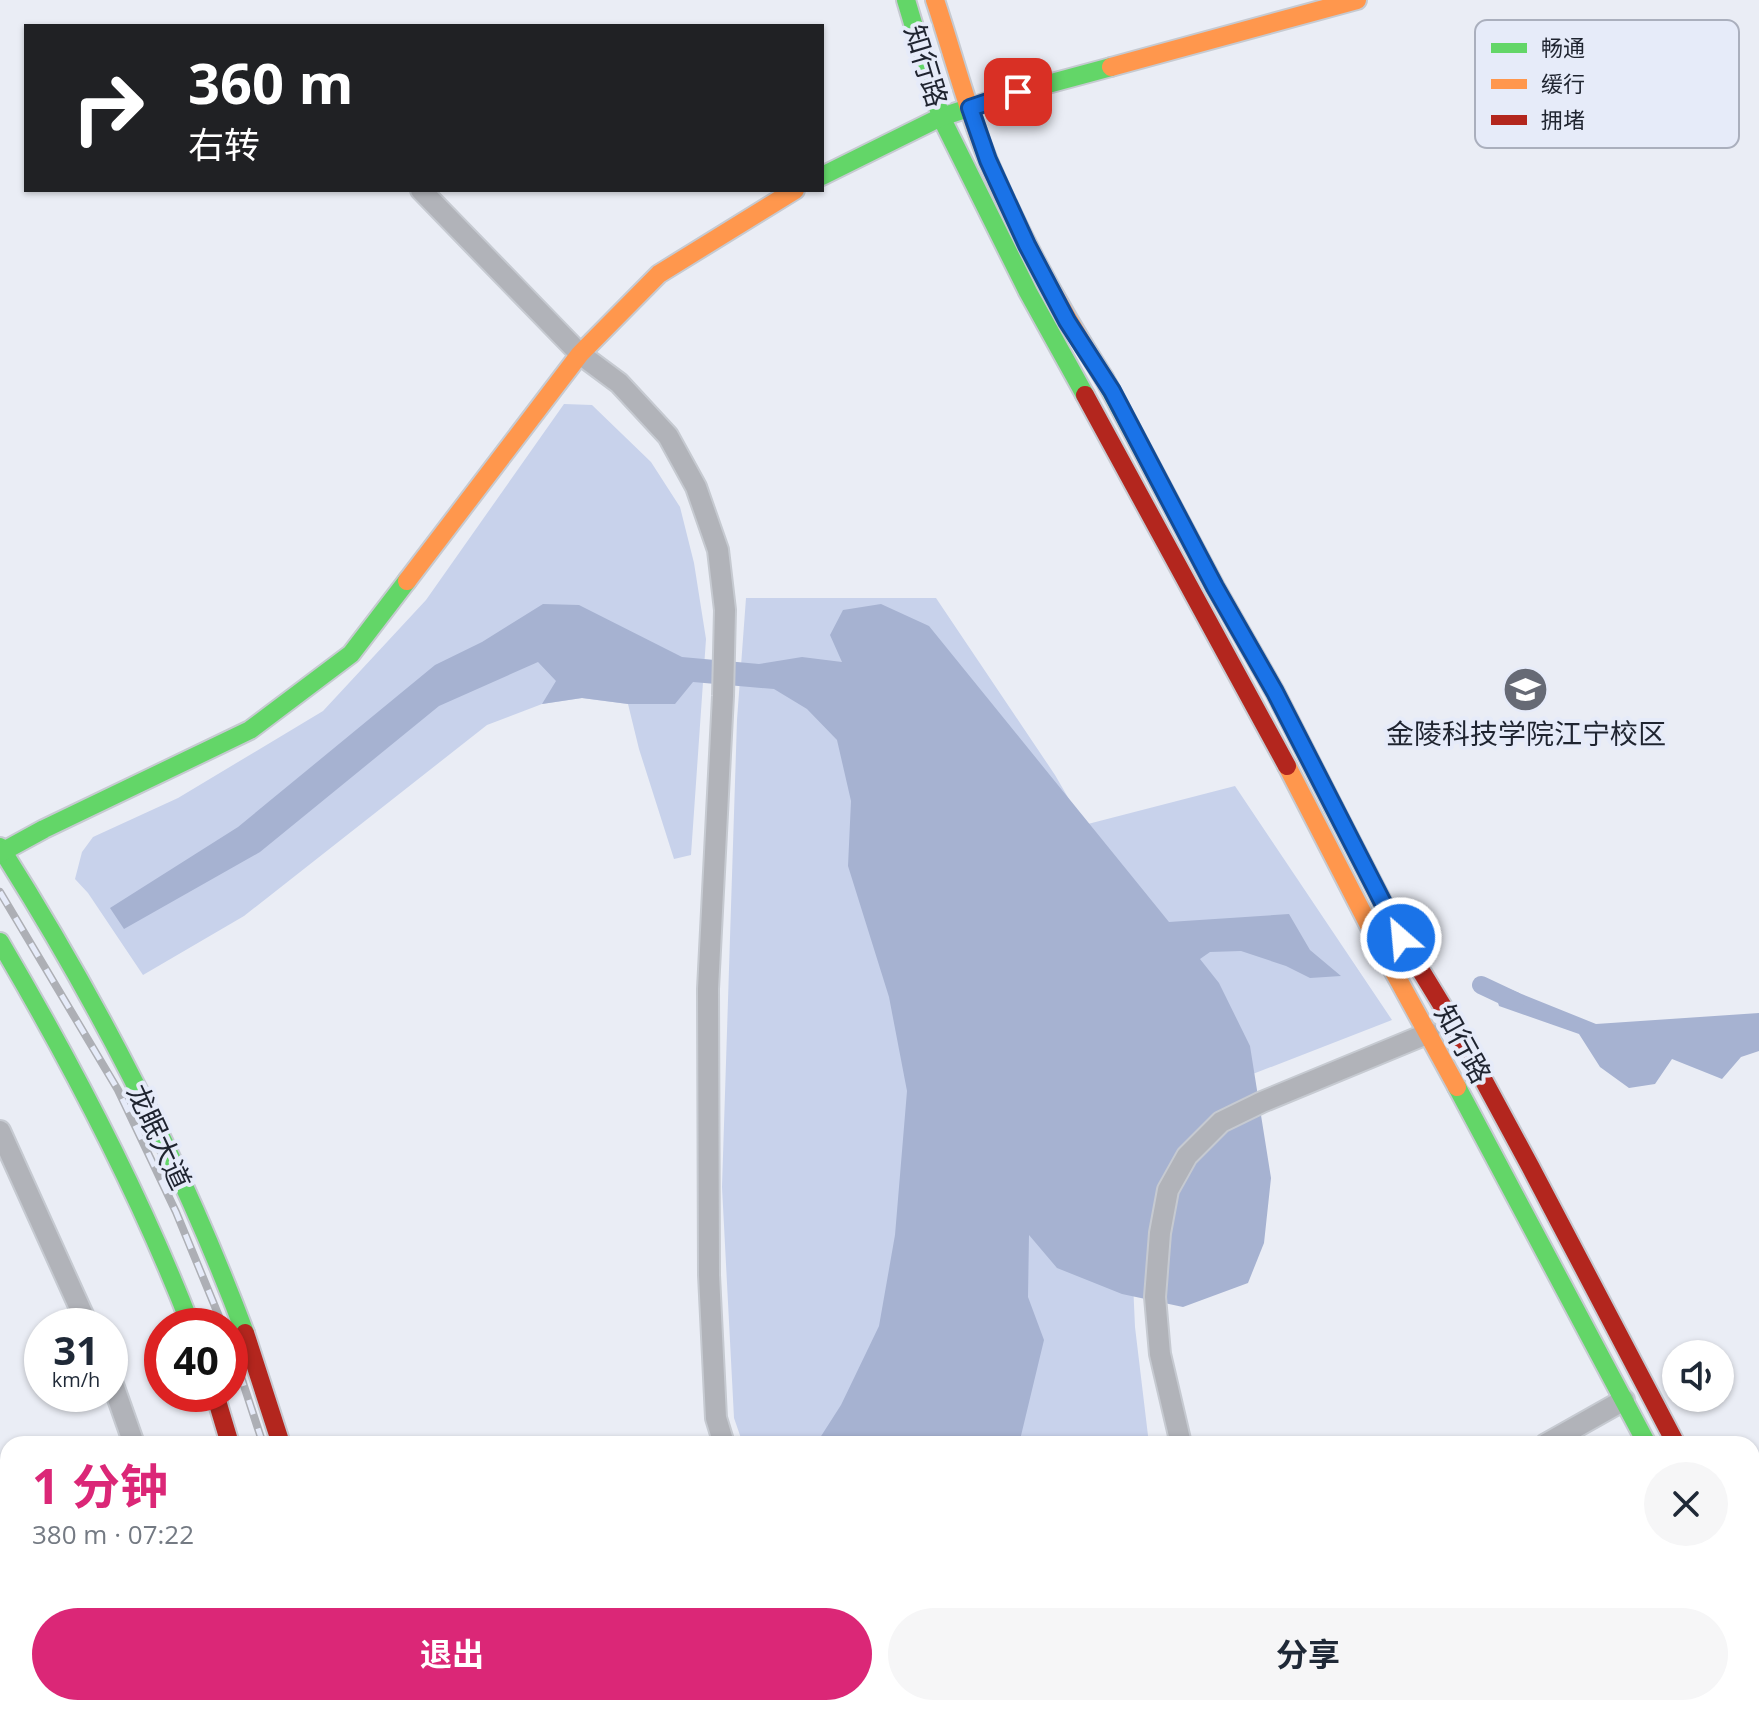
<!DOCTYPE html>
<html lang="zh">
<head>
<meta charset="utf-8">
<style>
	:root { --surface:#fff; --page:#f6f6f7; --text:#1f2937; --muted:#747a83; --accent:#db2777 }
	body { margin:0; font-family:"Open Sans","Noto Sans SC",sans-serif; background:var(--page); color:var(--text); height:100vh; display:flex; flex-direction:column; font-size:30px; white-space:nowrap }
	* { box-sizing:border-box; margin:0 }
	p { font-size:26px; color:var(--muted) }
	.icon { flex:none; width:44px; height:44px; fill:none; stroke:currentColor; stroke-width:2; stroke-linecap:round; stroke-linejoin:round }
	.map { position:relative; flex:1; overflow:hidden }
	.details { position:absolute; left:0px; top:1436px; width:1760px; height:280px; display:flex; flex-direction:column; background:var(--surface); border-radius:24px 24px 0 0; box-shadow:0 2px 6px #0004 }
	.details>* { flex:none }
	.banner { position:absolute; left:24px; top:24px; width:800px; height:168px; border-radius:0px; box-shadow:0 2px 6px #0004; background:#202124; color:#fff; overflow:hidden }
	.tools { position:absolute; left:1662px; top:1340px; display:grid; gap:16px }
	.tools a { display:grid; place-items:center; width:72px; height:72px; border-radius:50%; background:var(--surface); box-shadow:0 2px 6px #0004; font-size:40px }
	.speed { position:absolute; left:24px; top:1308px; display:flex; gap:16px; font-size:40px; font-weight:700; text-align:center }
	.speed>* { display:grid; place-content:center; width:104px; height:104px; border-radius:50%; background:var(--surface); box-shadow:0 2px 6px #0004; line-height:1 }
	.speed small { font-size:20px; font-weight:400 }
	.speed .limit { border:12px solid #d22; background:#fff; color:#111 }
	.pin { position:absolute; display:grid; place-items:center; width:68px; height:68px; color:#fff; margin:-34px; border-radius:16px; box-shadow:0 4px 12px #0006 }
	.me { position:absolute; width:88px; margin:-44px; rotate:333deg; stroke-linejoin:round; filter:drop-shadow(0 0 6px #0008) }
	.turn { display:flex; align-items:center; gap:28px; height:168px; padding:0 32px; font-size:36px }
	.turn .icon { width:104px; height:104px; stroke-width:2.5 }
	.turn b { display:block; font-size:56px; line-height:68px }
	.round { display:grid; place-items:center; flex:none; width:84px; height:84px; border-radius:42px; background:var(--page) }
	.summary { display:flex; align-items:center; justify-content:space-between; height:136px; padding:0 32px }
	h1 { font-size:48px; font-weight:700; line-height:60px; color:var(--accent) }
	.button { display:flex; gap:16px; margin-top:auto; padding:16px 32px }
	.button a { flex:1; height:92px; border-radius:48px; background:var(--accent); color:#fff; font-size:32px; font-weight:700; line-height:92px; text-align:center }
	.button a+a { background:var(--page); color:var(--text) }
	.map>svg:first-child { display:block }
	.green { fill:#c8d2eb }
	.water { fill:#a6b2d1 }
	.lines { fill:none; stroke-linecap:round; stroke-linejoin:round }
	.canal { stroke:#a6b2d1; stroke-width:18 }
	.street-casing { stroke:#c6cad1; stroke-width:24 }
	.fast-casing { stroke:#c6cad1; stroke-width:22 }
	.slow-casing { stroke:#c6cad1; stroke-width:22 }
	.jam-casing { stroke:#c6cad1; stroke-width:22 }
	.street { stroke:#b1b3b9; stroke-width:20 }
	.fast { stroke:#63d668; stroke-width:18 }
	.slow { stroke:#ff974d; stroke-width:18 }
	.jam { stroke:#b3261e; stroke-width:18 }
	.rail-casing { stroke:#adafb5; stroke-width:8 }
	.rail { stroke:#e6ebf9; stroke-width:5; stroke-dasharray:15; stroke-linecap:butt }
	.route-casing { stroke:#114b97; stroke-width:20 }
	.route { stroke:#1a73e8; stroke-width:14 }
	.labels { text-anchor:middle; stroke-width:8; stroke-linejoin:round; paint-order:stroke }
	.street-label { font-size:28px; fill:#1f2430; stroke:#e6ebf9 }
	.poi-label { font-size:28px; fill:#1f2430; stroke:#e6ebf9 }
	.key { fill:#e6ebf9; stroke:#aaafbd; stroke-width:2 }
	.key-label { font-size:22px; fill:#1f2430 }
</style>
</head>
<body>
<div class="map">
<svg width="1759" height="1716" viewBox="0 0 1759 1716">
	<rect width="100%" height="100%" fill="#eaedf5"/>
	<!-- green -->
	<g class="green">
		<polygon points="564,404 592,405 651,462 680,507 694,563 706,639 691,855 674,859 639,749 628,704 582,698 542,704 487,725 244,916 143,975 88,893 75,879 82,852 93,837 178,798 323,711 426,600"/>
		<polygon points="746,598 936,598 1055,775 1084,825 1235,786 1392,1020 1186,1100 1131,1238 1135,1327 1149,1444 743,1444 734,1418 722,1187 737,720"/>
	</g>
	<!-- water -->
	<g class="water">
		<polygon points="543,604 579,605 682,657 759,664 802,657 842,662 830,635 843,610 881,604 929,626 1169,922 1289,914 1310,950 1341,976 1310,978 1286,966 1241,951 1210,952 1200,959 1219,983 1250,1046 1271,1178 1264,1243 1248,1283 1183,1307 1122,1294 1057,1268 1029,1235 1028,1297 1044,1340 1019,1444 816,1444 841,1405 879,1326 895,1235 907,1091 889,997 848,866 851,801 837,740 807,709 774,689 693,682 675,704 628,704 582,698 542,704 556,681 538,662 439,706 260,852 124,929 110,908 238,827 435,665 482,642"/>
		<polygon points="1492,982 1596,1024 1759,1013 1759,1051 1741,1057 1722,1079 1672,1059 1655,1084 1629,1088 1600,1067 1579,1034 1499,1006"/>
	</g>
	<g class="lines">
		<!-- canal -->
		<polyline class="canal" points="1481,985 1515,1001"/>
		<defs>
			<g id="street">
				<polyline points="421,190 580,354 619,383 668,436 696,487 718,550 725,610 723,696 708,989 709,1275 716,1418 724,1444"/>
				<polyline points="0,1131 88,1326"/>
				<polyline points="110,1376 134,1444"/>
				<polyline points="1181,1444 1160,1354 1155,1297 1160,1233 1168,1190 1187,1156 1221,1122 1262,1102 1429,1033"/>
				<polyline points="1546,1444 1624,1400"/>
				<polyline points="203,1708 205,1716"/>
				<polyline points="872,1708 877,1716"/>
				<polyline points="1233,1708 1234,1716"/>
				<polyline points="975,1716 994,1708"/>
			</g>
			<g id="fast">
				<polyline points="906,0 941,117 1028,292 1085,395"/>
				<polyline points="822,176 941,117 1018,92 1111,67"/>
				<polyline points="1104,378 1215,587 1275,692 1334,808"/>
				<path d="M0,847c97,153 181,316 245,486"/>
				<polyline points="0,853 44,829 250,730 351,654 407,581"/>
				<path d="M0,942c73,124 139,250 191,384"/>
				<polyline points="1457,1087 1647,1444"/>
				<polyline points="296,1708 298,1716"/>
			</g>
			<g id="slow">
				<path d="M935,0c18,54 32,110 54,163 32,75 71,146 115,215"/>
				<polyline points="1111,67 1357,0"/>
				<polyline points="407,581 580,354 659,274 795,190"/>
				<polyline points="1287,766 1376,939 1457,1087"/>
			</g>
			<g id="jam">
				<polyline points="1085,395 1287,766"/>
				<polyline points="1334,808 1401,938 1451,1020 1530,1166 1676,1444"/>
				<polyline points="245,1333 281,1444"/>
				<polyline points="215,1394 230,1444"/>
				<polyline points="1752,1590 1759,1603"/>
				<polyline points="1752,1641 1759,1654"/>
				<polyline points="348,1708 350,1716"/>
			</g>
		</defs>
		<!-- street casing -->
		<use href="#street" class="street-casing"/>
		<!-- fast casing -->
		<use href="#fast" class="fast-casing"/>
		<!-- slow casing -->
		<use href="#slow" class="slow-casing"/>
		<!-- jam casing -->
		<use href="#jam" class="jam-casing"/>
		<!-- street -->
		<use href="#street" class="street"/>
		<!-- fast -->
		<use href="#fast" class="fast"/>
		<!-- slow -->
		<use href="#slow" class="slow"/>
		<!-- jam -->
		<use href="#jam" class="jam"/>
		<defs>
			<g id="rail">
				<polyline points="0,892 118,1090 176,1212 223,1326"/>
				<polyline points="230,1343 263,1444"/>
				<polyline points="319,1708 320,1716"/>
				<polyline points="331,1708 333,1716"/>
			</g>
		</defs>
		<!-- rail casing -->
		<use href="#rail" class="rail-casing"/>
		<!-- rail -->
		<use href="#rail" class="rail"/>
	</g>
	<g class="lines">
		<defs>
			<polyline id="route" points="1018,92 970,108 988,160 1027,245 1067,321 1112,391 1215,587 1275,692 1401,938"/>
		</defs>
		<!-- route casing -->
		<use href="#route" class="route-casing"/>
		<!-- route -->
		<use href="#route" class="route"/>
	</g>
	<!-- icons -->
	<defs>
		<symbol id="university-disc" viewBox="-11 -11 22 22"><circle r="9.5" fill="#666a75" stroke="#e6ebf9"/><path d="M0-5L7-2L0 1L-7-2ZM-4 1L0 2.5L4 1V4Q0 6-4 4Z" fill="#fff"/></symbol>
	</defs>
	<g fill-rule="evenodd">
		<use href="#university-disc" x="1500" y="664" width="51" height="51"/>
	</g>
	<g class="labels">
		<!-- street labels -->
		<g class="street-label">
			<text transform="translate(926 66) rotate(73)" y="10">知行路</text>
			<text transform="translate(1463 1044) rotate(61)" y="10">知行路</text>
			<text transform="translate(159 1137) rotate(65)" y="10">龙眠大道</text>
		</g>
		<!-- poi labels -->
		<g class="poi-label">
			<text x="1526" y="744">金陵科技学院江宁校区</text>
		</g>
	</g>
	<!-- legend -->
	<rect x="1475" y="20" width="264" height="128" rx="12" class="key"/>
	<rect x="1491" y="43" width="36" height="10" fill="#63d668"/>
	<rect x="1491" y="79" width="36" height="10" fill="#ff974d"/>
	<rect x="1491" y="115" width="36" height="10" fill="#b3261e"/>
	<g class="key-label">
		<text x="1541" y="56">畅通</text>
		<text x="1541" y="92">缓行</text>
		<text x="1541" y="128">拥堵</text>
	</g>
</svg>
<div class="tools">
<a><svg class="icon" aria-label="sound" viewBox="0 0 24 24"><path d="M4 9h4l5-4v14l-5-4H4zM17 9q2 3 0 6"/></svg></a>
</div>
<div class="speed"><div>31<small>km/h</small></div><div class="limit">40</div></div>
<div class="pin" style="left:1018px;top:92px;background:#d93025"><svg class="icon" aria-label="arrive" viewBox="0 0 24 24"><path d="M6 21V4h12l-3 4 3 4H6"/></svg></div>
<svg class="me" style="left:1401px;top:938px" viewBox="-20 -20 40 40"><circle r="17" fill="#1a73e8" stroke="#fff" stroke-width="3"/><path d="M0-11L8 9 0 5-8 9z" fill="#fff"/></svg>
<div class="banner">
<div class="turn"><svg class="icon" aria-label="right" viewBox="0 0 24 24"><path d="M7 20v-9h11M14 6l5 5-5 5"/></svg><div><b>360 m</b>右转</div></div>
</div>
<section class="details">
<div class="summary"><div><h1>1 分钟</h1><p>380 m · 07:22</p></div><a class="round"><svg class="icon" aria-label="close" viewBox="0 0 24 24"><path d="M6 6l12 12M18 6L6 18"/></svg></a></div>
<div class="button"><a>退出</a><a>分享</a></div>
</section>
</div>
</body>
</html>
